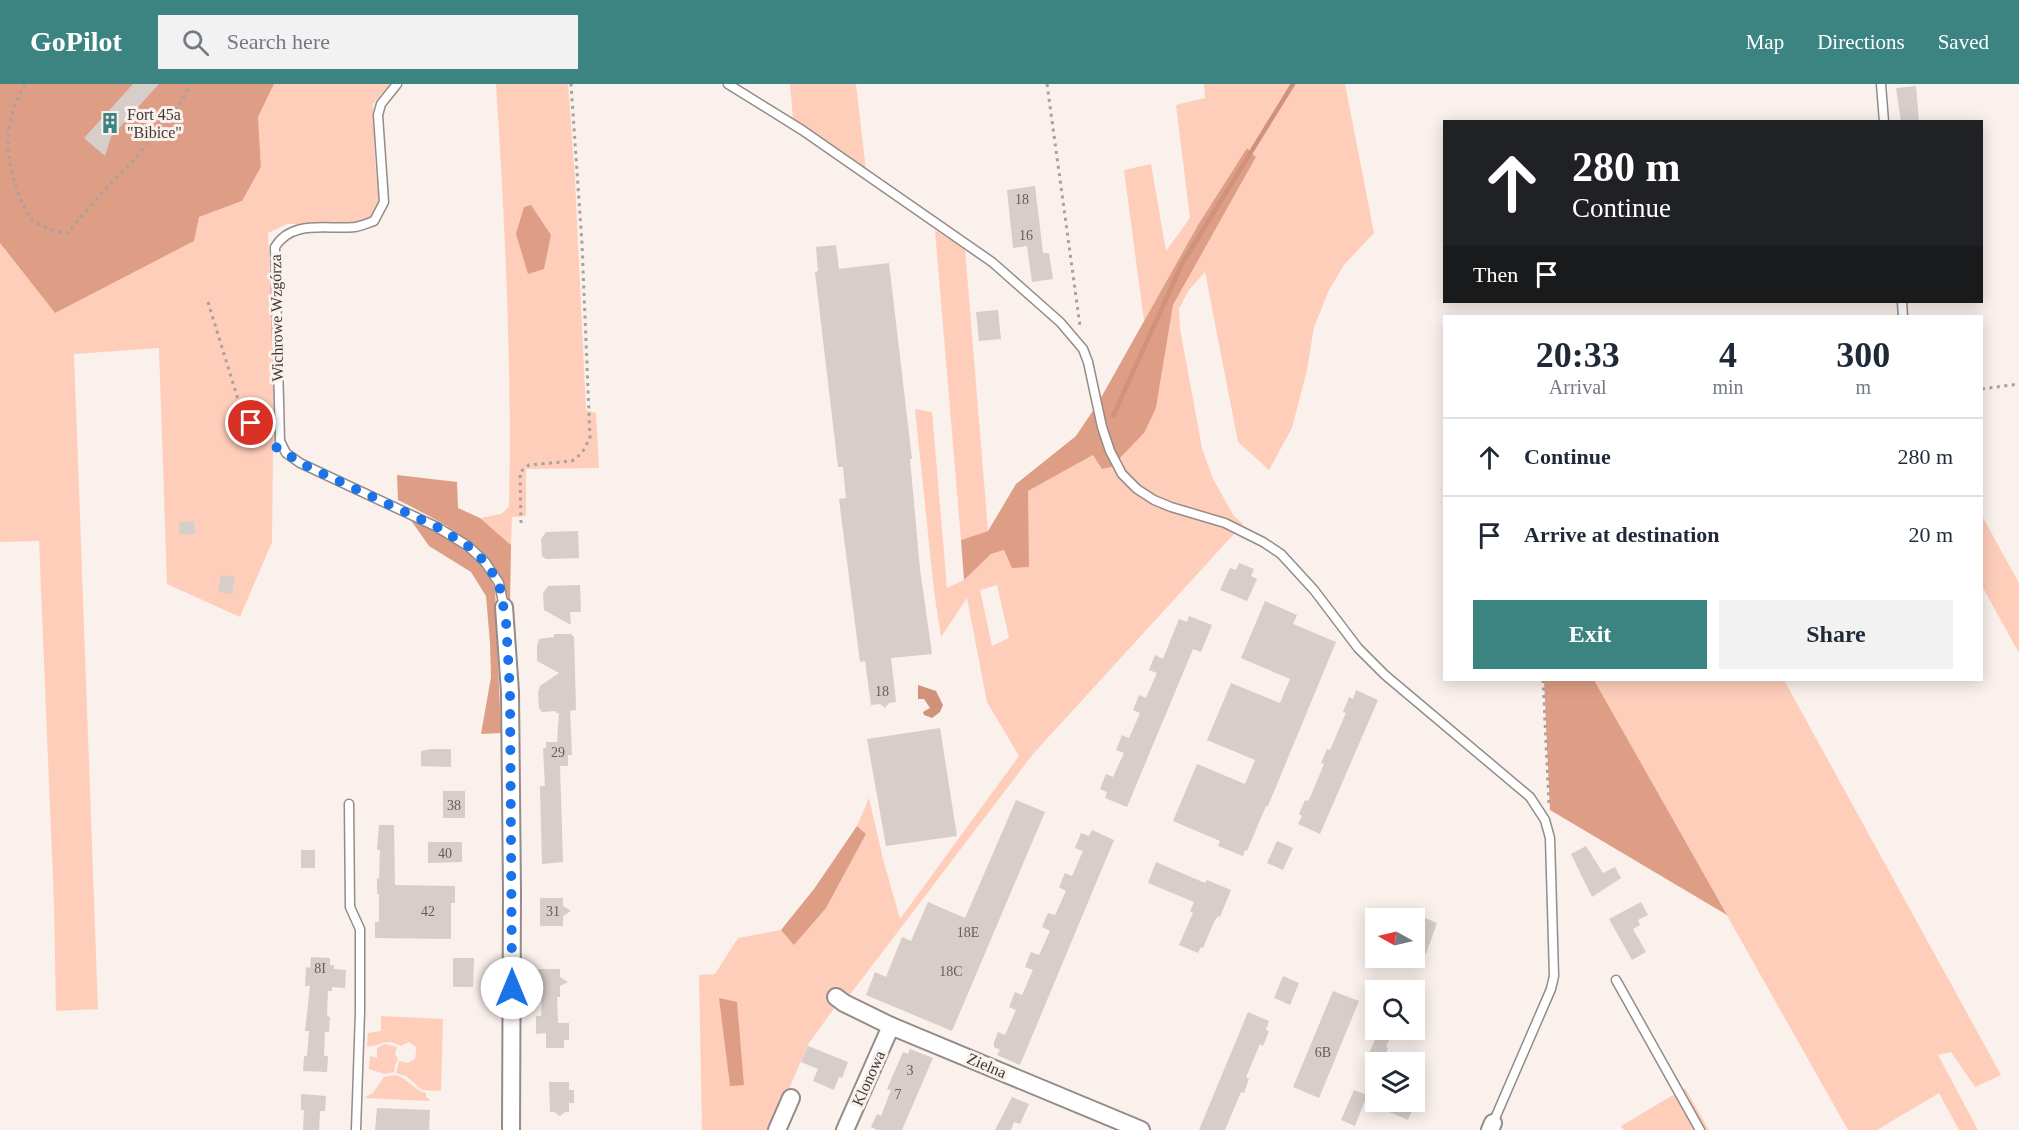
<!DOCTYPE html>
<html lang="en">
<head>
<meta charset="utf-8">
<style>
	:root { --surface:#fff; --page:#f2f2f3; --text:#1f2937; --muted:#747a83; --line:#e0e1e3; --accent:#3c8482 }
	body { margin:0; font-family:Georgia,serif; background:var(--page); color:var(--text); height:100vh; display:flex; flex-direction:column; font-size:22px; white-space:nowrap }
	* { box-sizing:border-box; margin:0 }
	p { font-size:20px; color:var(--muted) }
	.icon { flex:none; width:33px; height:33px; fill:none; stroke:currentColor; stroke-width:2; stroke-linecap:round; stroke-linejoin:round }
	.map { position:relative; flex:1; overflow:hidden }
	.sheet { position:absolute; left:1443px; top:231px; width:540px; height:366px; display:flex; flex-direction:column; background:var(--surface); border-radius:0px; box-shadow:0 3px 15px #0003 }
	.sheet>* { flex:none }
	.hud { position:absolute; left:1443px; top:36px; width:540px; height:183px; border-radius:0px; box-shadow:0 3px 15px #0003; background:#202124; color:#fff; overflow:hidden }
	.needle { width:39px; rotate:278deg }
	.controls { position:absolute; left:1365px; top:824px; display:grid; gap:12px }
	.controls a { display:grid; place-items:center; width:60px; height:60px; border-radius:0px; background:var(--surface); box-shadow:0 3px 15px #0003; font-size:30px }
	.pin { position:absolute; display:grid; place-items:center; width:51px; height:51px; color:#fff; margin:-26px; border:3px solid #fff; border-radius:50%; box-shadow:0 2px 6px #0007 }
	.me { position:absolute; width:66px; margin:-33px; rotate:0deg; stroke-linejoin:round; filter:drop-shadow(0 0 4px #0008) }
	.turn { display:flex; align-items:center; gap:21px; height:126px; padding:0 30px; font-size:27px }
	.turn .icon { width:78px; height:78px; stroke-width:2.5 }
	.turn b { display:block; font-size:42px; line-height:51px }
	.then { display:flex; align-items:center; height:57px; padding:0 30px; background:#0003; gap:12px; font-size:22px }
	.eta { display:flex; justify-content:space-evenly; align-items:center; height:102px; text-align:center }
	.eta b { font-size:36px; font-weight:700; line-height:42px }
	.action { display:flex; gap:12px; margin-top:auto; padding:12px 30px }
	.action a { flex:1; height:69px; border-radius:0px; background:var(--accent); color:#fff; font-size:24px; font-weight:700; line-height:69px; text-align:center }
	.action a+a { background:var(--page); color:var(--text) }
	ul { padding:0; list-style:none }
	li { display:flex; align-items:center; gap:18px; height:78px; padding:0 30px; border-top:2px solid var(--line) }
	li div { flex:1 }
	li b { display:block; font-size:22px }
	li em { font-style:normal }
	header { display:flex; align-items:center; gap:36px; box-sizing:border-box; height:84px; padding:0 30px; background:var(--accent); color:#fff }
	header strong { font-size:28px }
	nav { display:flex; gap:33px; margin-inline-start:auto; font-size:21px }
	.search { width:420px; height:54px; background:var(--page); display:flex; align-items:center; gap:15px; box-sizing:border-box; padding:0 21px; border-radius:0px; color:var(--muted); font-size:22px }
	.map>svg:first-child { display:block }
	.green { fill:#feceba; fill-rule:evenodd }
	.forest { fill:#dd9e85 }
	.water { fill:#d0927a }
	.lines { fill:none; stroke-linecap:round; stroke-linejoin:round }
	.stream { stroke:#d0927a; stroke-width:4.5 }
	.building { fill:#d7cdc9 }
	.service-casing { stroke:#958b88; stroke-width:11 }
	.minor-casing { stroke:#958b88; stroke-width:20 }
	.path { stroke:#a9a19e; stroke-width:3; stroke-dasharray:3 4.5; stroke-linecap:butt }
	.service { stroke:#fff; stroke-width:8 }
	.minor { stroke:#fff; stroke-width:16 }
	.route { stroke:#1a73e8; stroke-width:10; stroke-dasharray:0 18 }
	.labels { text-anchor:middle; stroke-width:6; stroke-linejoin:round; paint-order:stroke }
	.number-label { font-size:14px; fill:#645e5c }
	.poi-label { font-size:16px; fill:#3e3938; stroke:#faf0ec; text-anchor:start }
	.street-label { font-size:16px; fill:#3e3938; stroke:#faf0ec }
</style>
</head>
<body>
<header>
<strong>GoPilot</strong>
<div class="search"><svg class="icon" aria-label="search" viewBox="0 0 24 24"><circle cx="10" cy="10" r="6"/><path d="M15 15l6 6"/></svg>Search here</div>
<nav><a>Map</a><a>Directions</a><a>Saved</a></nav>
</header>
<div class="map">
<svg width="2019" height="1046" viewBox="0 0 2019 1046">
	<rect width="100%" height="100%" fill="#faf0ec"/>
	<!-- green -->
	<g class="green">
		<polygon points="274,0 390,0 373,20 375,75 379,120 371,133 354,140 287,140 268,149 274,278 272,458 240,533 167,500 159,264 74,270 98,925 56,927 54,820 39,457 0,458 0,159 55,229 198,133 242,117 261,83 258,33"/>
		<path d="M496,0h72l7,96 11,230 10,3 3,55 -73,1v47l-14,1 -1,28 -31,-27 21,-4 8,-7c3,-141 -4,-282 -13,-423z"/>
		<polygon points="790,0 856,0 866,87 793,36"/>
		<path d="M1204,0h141l29,149 -30,32 -15,25 -15,37 -7,43 -15,58 -23,42 -31,-28 -33,-170 -16,18 -10,19 1,20 22,119 11,31 21,37 9,8 -210,230 -184,242 -4,-3 -36,50 -38,87h-69l-3,-155 16,-1 23,-36 43,-8 13,14 32,-36 40,-74 -9,-8 12,-28 14,61 17,60 119,-163 -32,-54 -20,-104 -26,39 -7,-46 -19,-182 17,3 15,176 17,-8 27,-26 14,-4 23,-59 65,-36 63,-47 17,-103 83,-148 -9,-9 -49,77 -54,96 -20,-151 27,-6 15,87 24,-33 -14,-113 29,-7zM997,501l12,53 -17,8 -12,-56z"/>
		<polygon points="935,146 965,165 988,447 961,456"/>
		<polygon points="1982,432 2019,499 2019,569 1982,502"/>
		<polygon points="1594,596 1784,596 2001,991 1975,1003 1951,968 1938,971 1978,1046 1959,1046 1939,1009 1877,1046 1848,1046"/>
		<path d="M381,932l62,3 -2,72 -19,-1 -16,-14 -10,-3 3,-12 9,2 7,-4 1,-8v-4l-7,-5 -8,4c-17,-10 -21,2 -34,0l1,-13 13,-2z"/>
		<polygon points="384,960 397,963 395,970 398,975 395,981 394,988 385,990 369,985 370,972 377,974 377,964"/>
		<path d="M395,991c13,3 18,15 31,18v5h3v3l-65,-3 9,-5 11,-16z"/>
		<polygon points="1685,1004 1709,1046 1624,1046 1621,1042"/>
	</g>
	<!-- forest -->
	<g class="forest">
		<polygon points="0,0 274,0 258,33 261,83 242,117 199,133 194,157 55,229 0,159"/>
		<polygon points="1247,64 1256,73 1173,221 1156,324 1144,349 1111,383 1102,385 1093,371 1028,407 1029,483 1012,484 1004,466 991,470 964,496 961,456 988,447 1016,400 1076,352 1098,319 1198,141"/>
		<polygon points="531,121 551,151 544,185 528,190 516,150 524,123"/>
		<path d="M397,391l60,7 1,26 22,10 31,27 -1,60c-3,-9 -5,-19 -9,-27 -18,-37 -68,-60 -103,-78z"/>
		<path d="M410,435c25,12 56,26 73,47 5,6 8,15 12,22l6,145 -20,1 10,-57 -1,-34 -4,-47 -15,-24 -42,-26z"/>
		<polygon points="1544,596 1594,596 1727,831 1550,726"/>
		<polygon points="857,742 866,750 826,824 794,861 781,846 814,805"/>
		<polygon points="719,914 737,918 744,1001 730,1002"/>
	</g>
	<!-- water -->
	<polygon class="water" points="918,601 936,607 943,621 940,628 932,634 924,631 923,628 930,624 924,615 918,615"/>
	<g class="lines">
		<!-- stream -->
		<polyline class="stream" points="1113,332 1182,180 1293,0"/>
	</g>
	<!-- building -->
	<g class="building">
		<polygon points="133,0 159,0 111,53 105,72 84,54"/>
		<polygon points="1916,2 1919,38 1901,38 1896,4"/>
		<polygon points="1035,102 1043,169 1049,169 1053,195 1032,198 1027,162 1013,164 1007,106"/>
		<polygon points="836,161 839,185 889,179 912,375 910,375 920,485 932,570 891,574 896,618 889,619 885,624 880,620 871,621 865,577 860,578 841,431 839,415 846,414 843,383 838,383 815,188 818,187 816,163"/>
		<polygon points="998,226 1001,255 979,257 976,228"/>
		<polygon points="194,437 195,450 179,450 179,438"/>
		<polygon points="578,447 579,474 546,475 542,472 541,455 546,448"/>
		<polygon points="1239,479 1254,485 1251,492 1257,495 1247,517 1220,506 1230,484 1236,486"/>
		<polygon points="221,491 235,493 232,510 218,508"/>
		<polygon points="580,501 581,528 570,528 571,541 544,526 543,509 548,502"/>
		<polygon points="1265,517 1297,531 1293,540 1336,558 1268,722 1266,722 1247,767 1245,766 1243,772 1218,762 1220,757 1173,737 1197,680 1245,700 1255,676 1207,656 1231,599 1280,619 1290,595 1241,574"/>
		<polygon points="1189,532 1212,541 1201,568 1193,565 1127,723 1105,714 1107,708 1100,705 1106,690 1113,693 1124,669 1116,666 1122,651 1129,654 1140,629 1133,626 1139,611 1146,614 1157,589 1149,586 1155,571 1163,575 1179,535 1187,538"/>
		<polygon points="554,550 572,550 572,552 574,552 576,626 570,627 572,671 568,671 568,682 560,682 563,778 542,780 540,702 545,702 543,664 546,664 546,658 557,658 559,629 556,629 556,627 542,628 539,624 538,608 540,602 559,589 537,577 537,561 539,555 554,553"/>
		<polygon points="1356,606 1378,616 1320,750 1298,740 1302,732 1299,730 1305,716 1308,717 1312,709 1324,680 1321,679 1327,665 1330,666 1346,629 1343,628 1349,613 1353,615"/>
		<polygon points="940,644 957,752 886,762 867,655"/>
		<polygon points="431,665 451,665 451,683 421,682 421,667"/>
		<rect x="443" y="707" width="22" height="27"/>
		<polygon points="1016,716 1045,728 952,947 866,911 875,888 886,893 902,853 911,857 928,818 965,834"/>
		<polygon points="379,741 394,741 395,801 455,802 455,819 451,819 451,855 375,854 375,838 379,838 379,810 377,810 377,794 379,795 380,766 377,766"/>
		<polygon points="1092,746 1114,756 1020,981 997,971 1000,966 994,963 994,958 998,948 1005,951 1016,926 1009,923 1015,908 1022,911 1033,886 1025,883 1031,868 1039,871 1050,847 1042,843 1048,829 1055,831 1066,807 1059,803 1065,789 1072,792 1083,767 1075,764 1081,749 1089,752"/>
		<polygon points="1277,757 1293,764 1283,786 1267,779"/>
		<polygon points="428,758 462,758 462,778 428,779"/>
		<polygon points="1586,762 1603,789 1615,783 1621,794 1592,813 1571,770"/>
		<rect x="301" y="766" width="14" height="18"/>
		<polygon points="1156,778 1205,799 1207,796 1231,806 1220,833 1218,832 1214,838 1203,864 1201,863 1198,869 1179,861 1193,829 1190,827 1194,818 1148,799"/>
		<polygon points="540,814 563,814 563,822 571,827 563,832 563,842 540,842"/>
		<polygon points="1641,818 1648,831 1638,836 1640,841 1633,845 1646,868 1632,876 1609,835"/>
		<polygon points="1425,834 1437,839 1426,870 1414,865 1414,861"/>
		<polygon points="311,873 330,874 330,881 334,881 334,885 346,886 345,904 332,903 332,907 328,907 327,932 330,933 329,948 325,948 324,972 328,972 327,988 303,987 304,972 307,972 309,947 305,947 310,902 305,902 306,883 310,884"/>
		<polygon points="453,874 474,874 473,903 453,903"/>
		<polygon points="537,885 560,885 560,893 568,898 560,902 560,913 557,913 558,939 569,939 569,956 564,956 564,964 546,964 546,949 536,950 536,932 541,932 542,908 537,908"/>
		<polygon points="1283,892 1299,899 1290,921 1274,914"/>
		<polygon points="1333,907 1359,917 1319,1014 1293,1003"/>
		<polygon points="1248,928 1269,937 1266,946 1269,947 1263,962 1260,960 1246,993 1249,995 1244,1009 1241,1008 1225,1046 1199,1046"/>
		<polygon points="1377,951 1389,956 1386,963 1388,964 1382,978 1365,978"/>
		<polygon points="808,962 848,978 842,994 839,993 834,1006 813,997 818,985 801,978"/>
		<polygon points="910,965 933,974 902,1046 877,1046 871,1043 877,1030 881,1032 891,1006 887,1005 903,968 908,970"/>
		<polygon points="549,998 569,998 569,1006 574,1006 574,1019 569,1019 569,1028 565,1028 560,1032 554,1028 550,1028"/>
		<polygon points="1354,1006 1367,1011 1355,1042 1341,1036"/>
		<polygon points="301,1010 326,1012 325,1027 320,1027 319,1046 303,1046 304,1026 301,1026"/>
		<polygon points="1012,1013 1029,1020 1020,1040 1014,1038 1011,1046 995,1046"/>
		<polygon points="1391,1017 1416,1017 1408,1036 1387,1027"/>
		<polygon points="377,1024 430,1026 429,1046 375,1046"/>
	</g>
	<g class="lines">
		<defs>
			<g id="service">
				<path d="M397,0l-16,20 -3,11 6,87 -10,19c-6,2 -12,5 -19,6 -28,3 -63,-8 -80,20l5,194 6,12 14,10 137,64 31,19 17,16 14,21 5,24"/>
				<polyline points="728,0 802,46 992,178 1060,238 1083,265 1088,278 1102,343 1110,367 1122,390 1137,405 1154,416 1171,423 1225,439 1263,458 1281,470 1314,506 1358,564 1385,591 1530,713 1545,736 1550,754 1554,892 1551,905 1493,1039"/>
				<polyline points="1881,0 1884,38"/>
				<polyline points="1902,218 1903,232"/>
				<polyline points="349,720 350,823 360,845 360,928 356,1046"/>
				<polyline points="1616,896 1700,1046"/>
			</g>
			<g id="minor">
				<polyline points="504,523 510,608 512,809 511,1046"/>
				<polyline points="836,913 844,919 891,942 1141,1046"/>
				<polyline points="777,1046 791,1014"/>
				<polyline points="845,1046 891,942"/>
				<polyline points="1490,1046 1493,1039"/>
			</g>
		</defs>
		<!-- service casing -->
		<use href="#service" class="service-casing"/>
		<!-- minor casing -->
		<use href="#minor" class="minor-casing"/>
		<!-- path -->
		<g class="path">
			<path d="M25,0c-11,18 -17,41 -17,62 -1,17 13,62 24,74 5,5 27,13 35,13l50,-57 8,-6 53,-63 13,-23"/>
			<polyline points="1047,0 1080,242"/>
			<polyline points="208,218 240,322 264,356 269,359"/>
			<polyline points="1982,305 2019,300"/>
			<polyline points="521,439 520,388 529,381 572,377 582,369 590,354 582,160 571,0"/>
			<polyline points="1543,596 1549,720"/>
		</g>
		<!-- service -->
		<use href="#service" class="service"/>
		<!-- minor -->
		<use href="#minor" class="minor"/>
	</g>
	<g class="lines">
		<!-- route -->
		<polyline class="route" points="251,339 264,356 286,369 300,379 437,443 468,462 485,478 499,499 506,537 510,608 512,904"/>
	</g>
	<!-- icons -->
	<defs>
		<symbol id="building-bare" viewBox="-9 -9 18 18"><path d="M-4-6H4V6H1V3H-1V6H-4ZM-2.5-4.3h1.7v1.8h-1.7ZM.8-4.3h1.7v1.8H.8ZM-2.5-1h1.7V.8h-1.7ZM.8-1h1.7V.8H.8Z" fill="#3c8482" stroke="#faf0ec" stroke-width="2.5" paint-order="stroke"/></symbol>
	</defs>
	<g fill-rule="evenodd">
		<use href="#building-bare" x="95" y="24" width="30" height="30"/>
	</g>
	<g class="labels">
		<!-- number labels -->
		<g class="number-label">
			<text x="1022" y="120">18</text>
			<text x="1026" y="156">16</text>
			<text x="882" y="612">18</text>
			<text x="558" y="673">29</text>
			<text x="454" y="726">38</text>
			<text x="445" y="774">40</text>
			<text x="428" y="832">42</text>
			<text x="553" y="832">31</text>
			<text x="968" y="853">18E</text>
			<text x="320" y="889">8I</text>
			<text x="951" y="892">18C</text>
			<text x="1323" y="973">6B</text>
			<text x="910" y="991">3</text>
			<text x="898" y="1015">7</text>
		</g>
		<!-- poi labels -->
		<g class="poi-label">
			<text x="127" y="36">Fort 45a<tspan x="127" dy="18">"Bibice"</tspan></text>
		</g>
		<!-- street labels -->
		<g class="street-label">
			<text transform="translate(276 234) rotate(-91)" y="6">Wichrowe Wzgórza</text>
			<text transform="translate(987 981) rotate(23)" y="6">Zielna</text>
			<text transform="translate(868 994) rotate(-66)" y="6">Klonowa</text>
		</g>
	</g>
</svg>
<div class="controls">
<a><svg class="needle" viewBox="-14 -14 28 28"><path d="M0-13l5 13h-10z" fill="#e53935"/><path d="M0 13l5-13h-10z" fill="#747a83"/></svg></a>
<a><svg class="icon" aria-label="search" viewBox="0 0 24 24"><circle cx="10" cy="10" r="6"/><path d="M15 15l6 6"/></svg></a>
<a><svg class="icon" aria-label="layers" viewBox="0 0 24 24"><path d="M12 4l9 5-9 5-9-5zM3 14l9 5 9-5"/></svg></a>
</div>
<div class="pin" style="left:251px;top:339px;background:#d93025"><svg class="icon" aria-label="arrive" viewBox="0 0 24 24"><path d="M6 21V4h12l-3 4 3 4H6"/></svg></div>
<svg class="me" style="left:512px;top:904px" viewBox="-20 -20 40 40"><circle r="19" fill="#fff"/><path d="M0-13L10 11 0 6-10 11z" fill="#1a73e8"/></svg>
<div class="hud">
<div class="turn"><svg class="icon" aria-label="ahead" viewBox="0 0 24 24"><path d="M12 20V5M6 11l6-6 6 6"/></svg><div><b>280 m</b>Continue</div></div>
<div class="then">Then<svg class="icon" aria-label="arrive" viewBox="0 0 24 24"><path d="M6 21V4h12l-3 4 3 4H6"/></svg></div>
</div>
<section class="sheet">
<div class="eta">
<div><b>20:33</b><p>Arrival</p></div>
<div><b>4</b><p>min</p></div>
<div><b>300</b><p>m</p></div>
</div>
<ul>
<li><svg class="icon" aria-label="ahead" viewBox="0 0 24 24"><path d="M12 20V5M6 11l6-6 6 6"/></svg><div><b>Continue</b></div><em>280 m</em></li>
<li><svg class="icon" aria-label="arrive" viewBox="0 0 24 24"><path d="M6 21V4h12l-3 4 3 4H6"/></svg><div><b>Arrive at destination</b></div><em>20 m</em></li>
</ul>
<div class="action"><a>Exit</a><a>Share</a></div>
</section>
</div>
</body>
</html>
